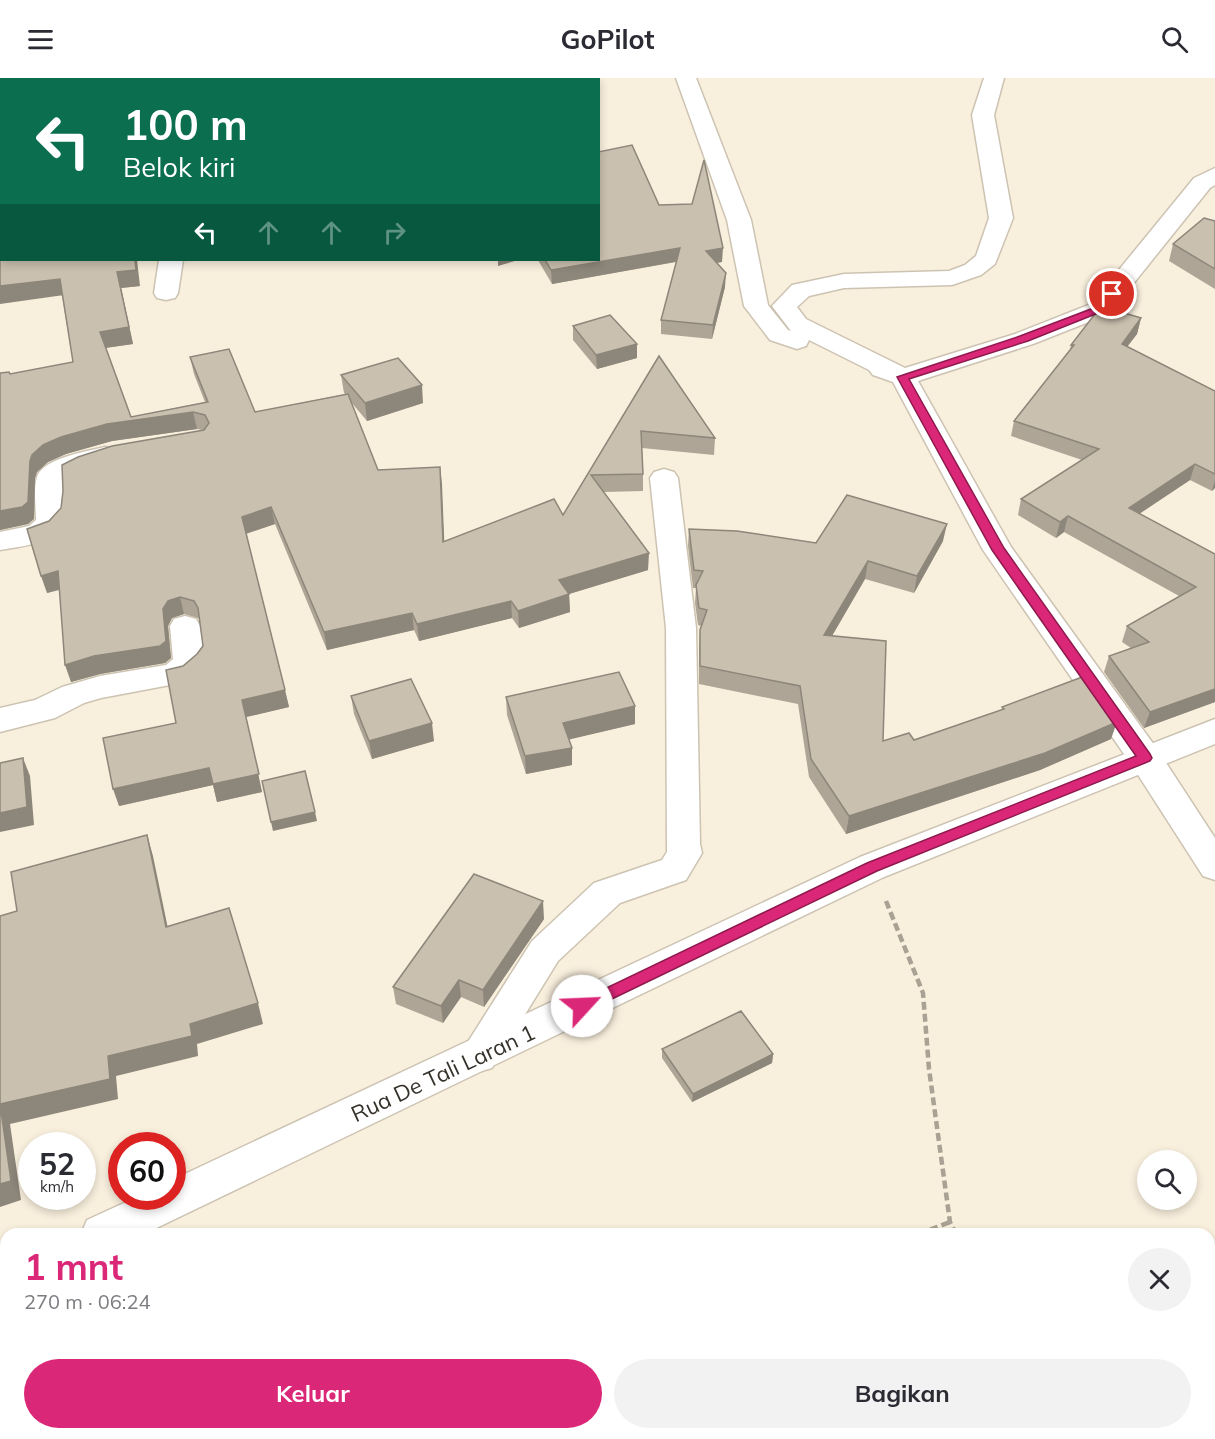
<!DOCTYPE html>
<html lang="id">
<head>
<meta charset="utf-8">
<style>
	:root { --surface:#fff; --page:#f2f2f3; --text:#2b2b33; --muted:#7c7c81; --accent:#db2777 }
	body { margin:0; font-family:Mulish,sans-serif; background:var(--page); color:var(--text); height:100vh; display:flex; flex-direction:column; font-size:22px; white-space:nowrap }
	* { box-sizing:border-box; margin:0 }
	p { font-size:20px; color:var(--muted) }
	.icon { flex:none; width:33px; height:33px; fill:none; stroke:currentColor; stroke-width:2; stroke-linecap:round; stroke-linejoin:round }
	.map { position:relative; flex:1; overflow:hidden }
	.drawer { position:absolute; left:0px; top:1150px; width:1215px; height:212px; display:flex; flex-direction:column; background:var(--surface); border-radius:18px 18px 0 0; box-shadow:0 3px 9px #0003 }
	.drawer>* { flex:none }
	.top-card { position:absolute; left:0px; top:0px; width:600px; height:183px; box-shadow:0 3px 9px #0003; background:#0b6e4f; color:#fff; overflow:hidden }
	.fabs { position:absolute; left:1137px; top:1072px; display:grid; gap:12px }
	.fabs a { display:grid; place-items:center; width:60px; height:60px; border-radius:50%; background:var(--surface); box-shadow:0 3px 9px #0003; font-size:30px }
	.speed { position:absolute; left:18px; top:1054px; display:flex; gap:12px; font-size:30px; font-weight:700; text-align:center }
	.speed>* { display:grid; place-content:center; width:78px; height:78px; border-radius:50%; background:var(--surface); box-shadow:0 3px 9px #0003; line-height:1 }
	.speed small { font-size:15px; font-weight:400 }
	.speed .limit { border:9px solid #d22; background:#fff; color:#111 }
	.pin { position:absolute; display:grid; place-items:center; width:51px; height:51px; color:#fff; margin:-26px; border:3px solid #fff; border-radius:50%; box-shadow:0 2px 6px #0007 }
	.me { position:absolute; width:66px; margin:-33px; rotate:65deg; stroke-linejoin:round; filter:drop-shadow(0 0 4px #0008) }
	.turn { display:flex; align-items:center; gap:21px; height:126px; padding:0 24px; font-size:27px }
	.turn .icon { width:78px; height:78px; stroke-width:2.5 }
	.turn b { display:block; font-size:42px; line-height:51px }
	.lanes { display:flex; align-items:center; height:57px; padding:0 24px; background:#0003; justify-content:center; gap:30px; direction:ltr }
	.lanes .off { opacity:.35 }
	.round { display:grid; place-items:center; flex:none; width:63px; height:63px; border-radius:32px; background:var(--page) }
	.overview { display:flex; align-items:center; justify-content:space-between; height:102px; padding:0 24px }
	h1 { font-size:36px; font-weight:700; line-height:45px; color:var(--accent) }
	.action { display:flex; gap:12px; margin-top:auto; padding:12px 24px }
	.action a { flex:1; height:69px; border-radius:36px; background:var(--accent); color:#fff; font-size:24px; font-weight:700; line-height:69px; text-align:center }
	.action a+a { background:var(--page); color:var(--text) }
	header { display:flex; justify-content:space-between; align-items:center; height:78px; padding:0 24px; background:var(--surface); font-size:27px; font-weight:700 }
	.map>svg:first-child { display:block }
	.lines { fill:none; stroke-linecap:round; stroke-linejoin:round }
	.minor-casing { stroke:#cdc3b2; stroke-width:3 }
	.major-casing { stroke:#cdc3b2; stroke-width:3 }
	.path { stroke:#a9a193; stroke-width:4.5; stroke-dasharray:8 4; stroke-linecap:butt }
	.minor { fill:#fff; fill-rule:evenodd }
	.major { fill:#fff; fill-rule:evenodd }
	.wall { fill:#aea596 }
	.shaded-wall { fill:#8d867a }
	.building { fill:#cac0af; stroke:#8d867a; stroke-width:1.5 }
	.route { fill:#db2777; stroke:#8e194d; stroke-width:1.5 }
	.labels { text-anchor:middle; stroke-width:4.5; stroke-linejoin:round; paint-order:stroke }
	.street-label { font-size:22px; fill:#35312a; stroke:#fefefe }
</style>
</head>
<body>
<header><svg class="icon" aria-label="menu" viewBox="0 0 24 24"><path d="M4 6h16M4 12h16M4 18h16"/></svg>GoPilot<svg class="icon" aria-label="search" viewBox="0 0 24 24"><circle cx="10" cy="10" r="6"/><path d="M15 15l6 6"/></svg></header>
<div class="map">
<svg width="1215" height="1361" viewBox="0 0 1215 1361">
	<rect width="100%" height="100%" fill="#f9efdd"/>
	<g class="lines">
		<defs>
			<g id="minor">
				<polygon points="676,0 696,0 751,142 768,227 788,252 791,253 772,228 792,207 844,196 949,193 965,187 976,178 989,140 972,37 984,0 1004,0 994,37 1013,140 995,186 981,197 952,207 844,210 809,218 797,229 806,241 905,290 1015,256 1091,226 1194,100 1215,90 1215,107 1210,110 1109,236 1033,266 918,303 1011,469 1157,671 1215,760 1215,802 1203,798 1133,689 983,472 893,304 873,297 869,292 809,262 806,268 797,271 770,262 744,228 727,142"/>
				<polygon points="159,182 183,182 178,215 175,220 166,222 157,220 154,215"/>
				<path d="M105,369l10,2 4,6 -4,6 -40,11 -10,8c0,12 3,31 -1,43 -6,20 -46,24 -64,27v-18l29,-6 7,-6c0,-13 -3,-31 1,-43 6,-19 51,-26 68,-30z"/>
				<polygon points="664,391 674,394 678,400 696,550 700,766 702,775 686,802 620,825 558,883 492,990 478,994 464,990 459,978 532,863 594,805 662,782 667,774 666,550 650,400 654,394"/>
				<polygon points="185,538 196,541 200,548 205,584 200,592 186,604 101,620 84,625 55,640 0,654 0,630 35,622 62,609 100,598 166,587 173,581 170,548 174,541"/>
			</g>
			<g id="major">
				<polygon points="1215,641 1215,666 884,799 144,1156 81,1156 87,1142 137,1119 172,1119 172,1102 860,779"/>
				<polygon points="6,1182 6,1223 0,1225 0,1184"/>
			</g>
		</defs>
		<!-- minor casing -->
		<use href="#minor" class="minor-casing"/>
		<!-- major casing -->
		<use href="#major" class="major-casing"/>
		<!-- path -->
		<g class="path">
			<polyline points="886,823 923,915 929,991 950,1144 956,1156"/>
			<polyline points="919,1156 950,1144"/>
			<polyline points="1063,1356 1065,1361"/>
			<polyline points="671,1361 678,1356"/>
		</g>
		<!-- minor -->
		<use href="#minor" class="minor"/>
		<!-- major -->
		<use href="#major" class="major"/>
	</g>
	<!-- wall -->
	<g class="wall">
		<polygon points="659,127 722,184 717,185 725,209 712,261 661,256 661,242 676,184 552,206 538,182 598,182"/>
		<polygon points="1215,143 1215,211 1169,183 1173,166"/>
		<polygon points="2,174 140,208 121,210 133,266 106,270 131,339 205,324 194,296 190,279 255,334 345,316 344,315 341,297 423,325 367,343 351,324 378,392 440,389 444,464 563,437 659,278 715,360 714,377 642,370 643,396 643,413 604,414 648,492 569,516 570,534 519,550 512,540 419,563 414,552 327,572 275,446 246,456 289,629 246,639 262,714 217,724 213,707 119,728 176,645 183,588 197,576 203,568 200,543 198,540 184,536 172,540 168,548 171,580 165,585 100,596 71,604 60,512 47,515 49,443 203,352 197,351 112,363 66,376 48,384 37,394 35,400 34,441 28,446 0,452 0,295 10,296 73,284 62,218"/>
		<polygon points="1141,240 1137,256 1127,268 1215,313 1215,410 1212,413 1190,402 1139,436 1215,476 1215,624 1144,650 1104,594 1109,578 1131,570 1122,564 1127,548 1179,518 1064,454 1056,460 1018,437 1021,421 1082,382 1011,358 1014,343 1070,272 1071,267"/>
		<polygon points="573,248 637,280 597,291 573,262"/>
		<polygon points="689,451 816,465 943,463 914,515 865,501 832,558 883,663 914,662 1002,632 1002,629 1111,661 1040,692 846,756 809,699 798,626 699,606 699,569 700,552 701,548 698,547 695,525 696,510 693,510 688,468"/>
		<polygon points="351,618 434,663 372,681 354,636"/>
		<polygon points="506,619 635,628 635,646 569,661 572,687 526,696 507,637"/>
		<polygon points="544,841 484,929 461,919 443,945 396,926 393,909"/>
		<polygon points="662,971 773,976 772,985 692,1024 662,980"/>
		<polygon points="1093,1356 1209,1356 1215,1361 1095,1361"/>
	</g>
	<!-- shaded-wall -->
	<g class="shaded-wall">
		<polygon points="680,170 680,183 552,206 551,192"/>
		<polygon points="723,170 722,184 706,186 706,173"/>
		<polygon points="135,182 137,182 140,208 121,210 133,266 104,270 100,254 117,194"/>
		<polygon points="498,182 518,182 498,188"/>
		<polygon points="726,195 725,209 712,261 713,247"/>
		<polygon points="60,201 64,217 0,226 0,208"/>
		<polygon points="1141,240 1137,256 1118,281 1122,266"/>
		<polygon points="637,266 637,280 597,291 596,277"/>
		<polygon points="422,307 423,325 367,343 365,325"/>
		<polygon points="193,334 197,351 112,363 66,376 48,384 37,394 35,400 34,441 28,446 0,452 0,433 32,377 43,367 61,359 107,346"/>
		<polygon points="1195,386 1190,402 1124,446 1129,430"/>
		<polygon points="440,389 442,406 445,481 443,464"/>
		<polygon points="1215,402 1215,410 1212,413"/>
		<polygon points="271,429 275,446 245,456 242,439"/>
		<polygon points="1068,438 1064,454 1056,460 1060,444"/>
		<polygon points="947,446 943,463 914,515 917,498"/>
		<polygon points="649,475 648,492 559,519 559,502"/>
		<polygon points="868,483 865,501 822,575 824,557"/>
		<polygon points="58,493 64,510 47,515 41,498"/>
		<polygon points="569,516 570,534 519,550 518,533"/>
		<polygon points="180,519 184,536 172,540 168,548 171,580 165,585 100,596 71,604 65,587 163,531 168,523"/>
		<polygon points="511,523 512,540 419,563 417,546"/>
		<polygon points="412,535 414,552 327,572 324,554"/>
		<polygon points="1215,611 1215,624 1144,650 1150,634"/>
		<polygon points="285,612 289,629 246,639 262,714 217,724 213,707 119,728 113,711 242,622"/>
		<polygon points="635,628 635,646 563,663 563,645"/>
		<polygon points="1117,644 1111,661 1040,692 846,756 849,738"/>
		<polygon points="432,645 434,663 372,681 369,663"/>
		<polygon points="572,670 572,687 526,696 525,678"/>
		<polygon points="23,680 30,698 34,747 0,754 0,735"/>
		<polygon points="315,734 317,743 273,753 271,744"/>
		<polygon points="147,757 153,778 172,870 166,849"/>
		<polygon points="543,823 544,841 484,929 483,912"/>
		<polygon points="459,902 461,919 443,945 441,928"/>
		<polygon points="258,925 263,946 197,966 198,978 116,998 118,1021 10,1046 21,1122 0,1129 0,1026 108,978 190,946"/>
		<polygon points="773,976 772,985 692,1024 693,1016"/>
	</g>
	<!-- building -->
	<g class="building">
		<rect x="186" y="0" width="126" height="2"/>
		<polygon points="632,67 659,127 692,126 704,82 723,170 706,173 726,195 713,247 661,242 680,170 551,192 545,182 598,182 598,74"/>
		<polygon points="1204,140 1215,143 1215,191 1173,166"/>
		<polygon points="0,174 2,174 2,182 135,182 136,192 117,194 129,249 100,254 131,339 208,324 190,279 229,271 255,334 348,316 378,392 440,389 443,464 554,421 563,437 659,278 715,360 641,353 643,396 591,397 649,475 559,502 569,516 518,533 511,523 417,546 412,535 324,554 271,429 242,439 285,612 242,622 259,696 213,706 209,690 113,711 103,660 176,645 166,592 183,588 197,576 203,568 198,530 194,523 180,519 168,523 163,531 166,563 160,568 94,578 65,587 58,493 41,498 27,451 49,443 61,430 63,413 62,387 78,379 112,368 204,352 209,345 205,337 193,334 107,346 61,359 43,367 32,377 30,383 28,424 22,429 0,433 0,295 9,294 10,296 73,284 60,201 0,208"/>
		<polygon points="1101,228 1141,240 1122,266 1215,313 1215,396 1195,386 1129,430 1215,476 1215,611 1150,634 1109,578 1149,564 1127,548 1196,509 1068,438 1060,444 1021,421 1099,371 1014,343 1074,267 1071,267"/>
		<polygon points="610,237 637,266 596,277 573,248"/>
		<polygon points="398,280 422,307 365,325 341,297"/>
		<polygon points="847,417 947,446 917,498 868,483 824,557 886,563 883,663 909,655 914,662 1004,631 1002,629 1085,598 1117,644 1045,675 849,738 811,681 800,608 700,588 700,552 707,532 699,530 696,507 703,493 694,492 689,451 737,453 816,465"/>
		<polygon points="619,594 635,628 563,645 572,670 525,678 506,619"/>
		<polygon points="411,601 432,645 369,663 351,618"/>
		<polygon points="23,680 27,729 0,735 0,685"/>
		<polygon points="305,693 315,734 271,744 262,703"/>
		<polygon points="147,757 166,849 229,830 258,925 190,946 192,958 108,978 110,1001 0,1026 11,1103 0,1106 0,838 17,833 11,794"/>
		<polygon points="474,796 543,823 483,912 459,902 441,928 393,909"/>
		<polygon points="741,933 773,976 693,1016 662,971"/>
		<polygon points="1209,1166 1211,1166 1215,1172 1215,1361 1106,1361 1104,1356 1209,1356"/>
		<polygon points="120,1356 160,1356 161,1360 172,1356 253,1356 255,1361 109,1361"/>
		<polygon points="727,1356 758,1356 761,1361 715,1361"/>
	</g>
	<!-- route -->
	<polygon class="route" points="1112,213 1117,216 1103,233 1028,263 909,301 1004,470 1150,676 1152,680 1150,683 877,793 587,933 582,935 577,933 574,928 577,924 867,785 1136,678 992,472 897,299 1020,258 1096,229 1108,214"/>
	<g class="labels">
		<!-- street labels -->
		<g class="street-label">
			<text transform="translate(443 995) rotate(-25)" y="8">Rua De Tali Laran 1</text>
		</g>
	</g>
</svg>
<div class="fabs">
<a><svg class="icon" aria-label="search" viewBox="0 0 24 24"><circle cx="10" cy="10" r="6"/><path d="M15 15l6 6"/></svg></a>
</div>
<div class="speed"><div>52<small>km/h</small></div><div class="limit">60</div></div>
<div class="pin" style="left:1112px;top:216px;background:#d93025"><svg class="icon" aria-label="arrive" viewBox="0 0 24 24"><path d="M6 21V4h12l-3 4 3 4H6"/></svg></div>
<svg class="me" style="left:582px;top:928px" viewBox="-20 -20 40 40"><circle r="19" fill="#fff"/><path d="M0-13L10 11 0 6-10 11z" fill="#db2777"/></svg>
<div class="top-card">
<div class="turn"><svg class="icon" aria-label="left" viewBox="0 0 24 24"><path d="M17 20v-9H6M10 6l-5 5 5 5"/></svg><div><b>100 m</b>Belok kiri</div></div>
<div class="lanes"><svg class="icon" aria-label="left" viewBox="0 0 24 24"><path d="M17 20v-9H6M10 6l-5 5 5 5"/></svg><svg class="icon off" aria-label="ahead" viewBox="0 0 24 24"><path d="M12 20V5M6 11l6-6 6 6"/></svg><svg class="icon off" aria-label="ahead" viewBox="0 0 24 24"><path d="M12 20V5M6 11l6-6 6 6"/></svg><svg class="icon off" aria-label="right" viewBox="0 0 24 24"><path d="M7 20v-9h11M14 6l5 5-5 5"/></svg></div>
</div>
<section class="drawer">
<div class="overview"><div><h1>1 mnt</h1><p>270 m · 06:24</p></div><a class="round"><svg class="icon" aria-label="close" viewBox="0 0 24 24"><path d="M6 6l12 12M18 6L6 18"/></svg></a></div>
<div class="action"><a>Keluar</a><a>Bagikan</a></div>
</section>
</div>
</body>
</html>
